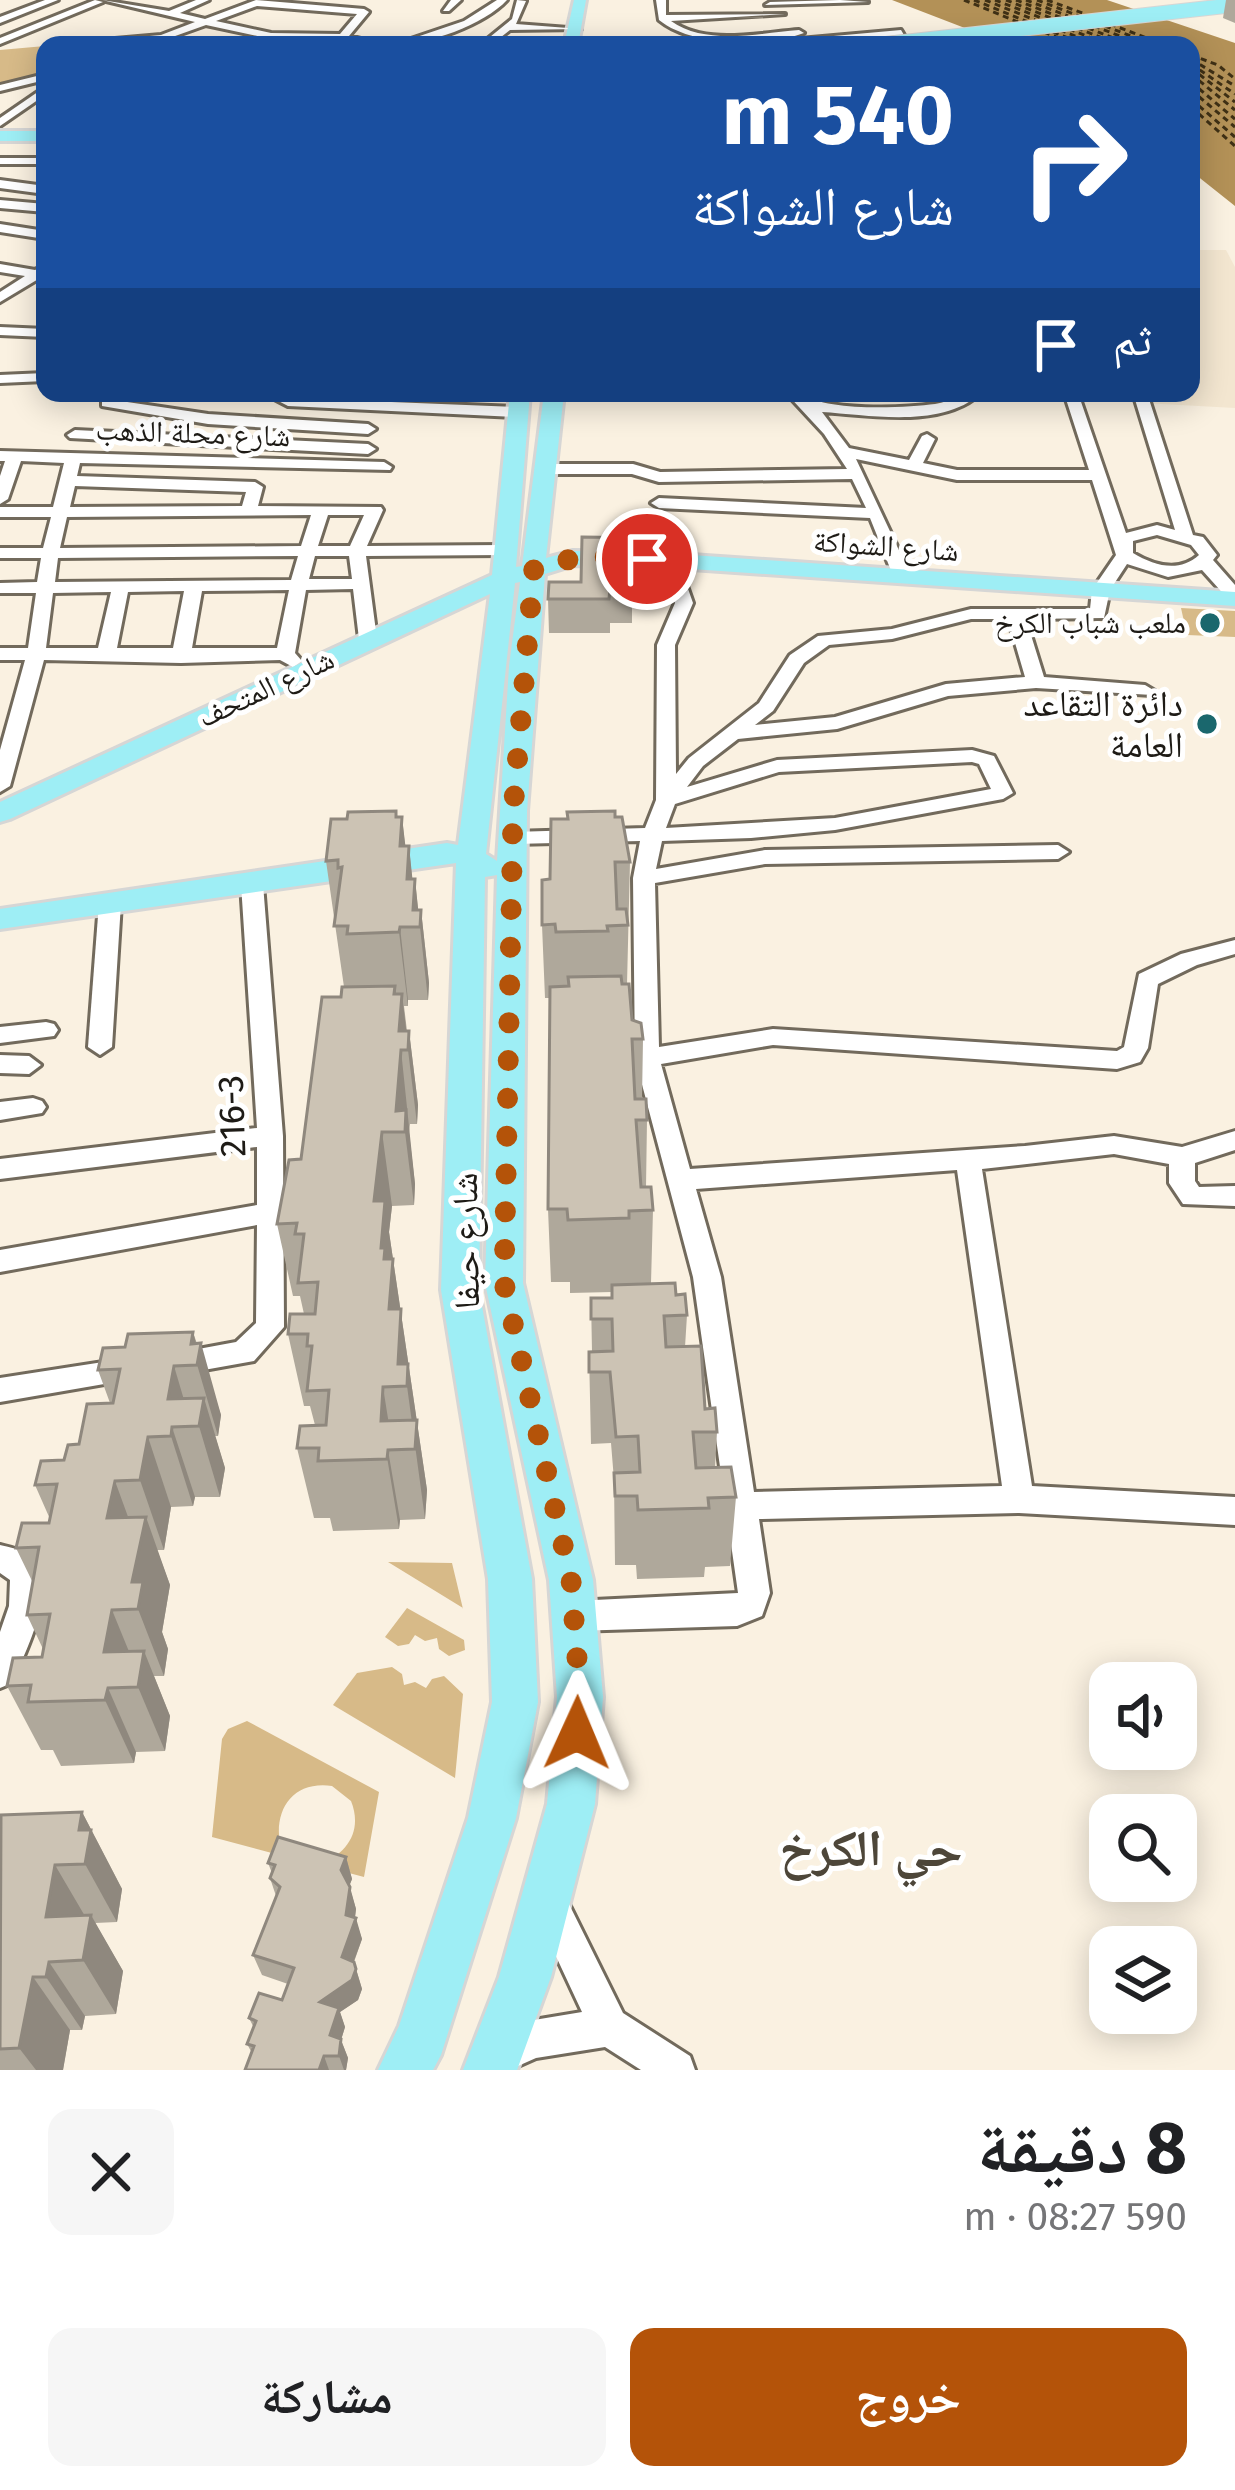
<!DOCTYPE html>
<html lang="ar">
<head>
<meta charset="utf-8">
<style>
	:root { --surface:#fff; --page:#f6f6f6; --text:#202124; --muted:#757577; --accent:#b45309 }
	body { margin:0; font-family:"Fira Sans","Noto Naskh Arabic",sans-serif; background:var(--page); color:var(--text); direction:rtl; height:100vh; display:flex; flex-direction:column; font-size:45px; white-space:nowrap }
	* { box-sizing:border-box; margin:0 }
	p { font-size:39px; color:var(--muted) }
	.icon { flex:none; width:66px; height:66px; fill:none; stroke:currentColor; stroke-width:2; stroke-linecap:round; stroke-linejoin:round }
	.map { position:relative; height:2070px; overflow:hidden; direction:ltr }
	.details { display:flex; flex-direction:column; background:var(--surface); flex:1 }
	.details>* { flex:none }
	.banner { position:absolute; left:36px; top:36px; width:1164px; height:366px; border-radius:24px; box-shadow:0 6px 30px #0003; direction:rtl; background:#1a4fa0; color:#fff; overflow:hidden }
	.tools { position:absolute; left:1089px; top:1662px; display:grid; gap:24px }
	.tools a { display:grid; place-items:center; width:108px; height:108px; border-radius:24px; background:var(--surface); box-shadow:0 6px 30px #0003; font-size:60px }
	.pin { position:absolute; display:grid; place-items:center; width:102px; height:102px; color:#fff; margin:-51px; border:6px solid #fff; border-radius:50%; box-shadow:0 3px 12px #0007 }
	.me { position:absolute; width:132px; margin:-66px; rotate:1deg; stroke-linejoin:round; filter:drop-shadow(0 0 9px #0008) }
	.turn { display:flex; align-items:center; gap:42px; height:252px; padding:0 48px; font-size:54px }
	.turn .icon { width:156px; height:156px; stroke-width:2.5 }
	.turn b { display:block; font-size:84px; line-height:102px }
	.then { display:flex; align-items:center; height:114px; padding:0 48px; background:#0003; gap:24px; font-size:45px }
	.round { display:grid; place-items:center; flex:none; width:126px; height:126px; border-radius:24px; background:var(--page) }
	.head { display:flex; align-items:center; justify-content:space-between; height:204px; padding:0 48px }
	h1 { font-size:72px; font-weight:700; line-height:90px }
	.action { display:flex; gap:24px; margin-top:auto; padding:24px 48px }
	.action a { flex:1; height:138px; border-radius:24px; background:var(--accent); color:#fff; font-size:48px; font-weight:700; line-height:138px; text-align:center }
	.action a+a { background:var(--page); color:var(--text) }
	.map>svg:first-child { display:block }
	.built { fill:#f3e6d0 }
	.green { fill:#d7ba88 }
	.water { fill:#b39157 }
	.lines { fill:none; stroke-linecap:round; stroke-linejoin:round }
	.ferry { stroke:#3f3015; stroke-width:3; stroke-dasharray:6 4.5; stroke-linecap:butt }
	.minor-casing { stroke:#726a5c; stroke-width:6 }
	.major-casing { stroke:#d6d6d5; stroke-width:6 }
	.minor { fill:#fff; fill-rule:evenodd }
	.major { fill:#9eeef5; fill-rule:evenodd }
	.major-bridge-casing { stroke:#d6d6d5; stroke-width:16; stroke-linecap:butt }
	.major-bridge { stroke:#9eeef5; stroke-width:14 }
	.wall { fill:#afa89b }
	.shaded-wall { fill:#8f887e }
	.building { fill:#ccc3b4; stroke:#8f887e; stroke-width:3 }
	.route { stroke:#b45309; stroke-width:21; stroke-dasharray:0 37.8 }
	.poi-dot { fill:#1a676d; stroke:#fff; stroke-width:4.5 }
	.labels { text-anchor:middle; stroke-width:10; stroke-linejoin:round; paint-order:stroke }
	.far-street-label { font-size:30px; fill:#1e1b16; stroke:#fff }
	.far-poi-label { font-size:30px; fill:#1e1b16; stroke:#fff; text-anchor:end }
	.poi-label { font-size:36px; fill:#1e1b16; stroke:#fff; text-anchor:end }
	.street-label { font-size:36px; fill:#1e1b16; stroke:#fff }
	.near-quarter-label { font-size:51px; font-weight:bold; fill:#4d4639; stroke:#fff }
</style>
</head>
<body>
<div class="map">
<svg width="1235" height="2070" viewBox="0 0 1235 2070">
	<rect width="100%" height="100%" fill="#faf1e1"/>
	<!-- built -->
	<polygon class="built" points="1191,250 1226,250 1235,267 1235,408 1143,403 1140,393 1191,393"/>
	<!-- green -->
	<g class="green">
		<polygon points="45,46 45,75 0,84 0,50"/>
		<polygon points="1181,608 1235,611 1235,637 1187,635"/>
		<polygon points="388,1562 452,1563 463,1609 463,1608"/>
		<polygon points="407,1608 464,1640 465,1650 449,1656 439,1649 437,1638 425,1641 415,1635 409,1644 398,1646 385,1637"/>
		<polygon points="392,1667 402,1674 404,1685 415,1682 426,1688 432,1679 444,1676 463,1694 455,1778 333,1705 357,1673"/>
		<path d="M247,1721l132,71 -15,85 -45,-12c28,-11 44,-34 32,-64l-19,-15c-44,-6 -62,31 -49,70l-71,-19 10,-98 6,-10z"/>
	</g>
	<!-- water -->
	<polygon class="water" points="892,0 1107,0 1235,43 1235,206 1191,171 1191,45 1009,45"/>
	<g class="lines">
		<!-- ferry -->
		<g class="ferry">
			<polyline points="964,0 1018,22"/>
			<polyline points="974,0 1028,22"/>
			<polyline points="985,0 1035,20"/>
			<polyline points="995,0 1044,19"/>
			<polyline points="1006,0 1051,18"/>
			<polyline points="1016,0 1062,18"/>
			<polyline points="1026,0 1068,16"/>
			<polyline points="1037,0 1079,16"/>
			<polyline points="1047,0 1085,14"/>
			<polyline points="1110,24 1165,45"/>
			<polyline points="1094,26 1143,45"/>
			<polyline points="1105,26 1154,45"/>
			<polyline points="1077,28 1120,45"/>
			<polyline points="1088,28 1131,45"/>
			<polyline points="1069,29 1109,45"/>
			<polyline points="1060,30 1098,45"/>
			<polyline points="1044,32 1076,45"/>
			<polyline points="1053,32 1086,45"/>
			<polyline points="1191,55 1218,65 1235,79"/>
			<polyline points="1191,59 1235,86"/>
			<polyline points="1191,64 1235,94"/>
			<polyline points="1191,68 1235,102"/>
			<polyline points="1191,74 1235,110"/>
			<polyline points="1191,82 1235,119"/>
			<polyline points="1191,90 1235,127"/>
			<polyline points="1191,99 1235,137"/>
			<polyline points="1191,107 1235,146"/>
		</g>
		<defs>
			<g id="minor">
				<polygon points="45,0 58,0 0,23 0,17"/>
				<polygon points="95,0 103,2 0,44 0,38"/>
				<path d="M102,0l67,11 27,-11h13l-29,13 25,6 51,-19 108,9 5,3 -20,24 35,9 -113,-6 -65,-14 -56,20h-14l14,-7 -104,7 115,-10 34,-13zM257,6l100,8 -17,20 -69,-1 -55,-12z"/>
				<polygon points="451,0 461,0 449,11 443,11"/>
				<path d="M497,0h10c-23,25 -80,45 -114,45l71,-24z"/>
				<polygon points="517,0 526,1 516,24 581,29 510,30 491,45 480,45 512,19"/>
				<path d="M656,0h10v15l119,-1 -114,7c35,25 88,12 128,9l5,3c-39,14 -112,14 -145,-13z"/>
				<polygon points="840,0 868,2 765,5 770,2"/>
				<polygon points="901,30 904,35 805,42 800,39"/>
				<polygon points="45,74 45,80 0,91 0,85"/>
				<polygon points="45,87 45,95 0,126 0,118"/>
				<rect x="0" y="158" width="45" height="6"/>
				<polygon points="0,180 45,186 45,194 0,188"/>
				<polygon points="0,200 45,204 45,212 0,208"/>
				<polygon points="0,224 45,231 45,239 0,232"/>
				<polygon points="0,264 35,270 45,265 45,279 40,278 0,302 0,292 25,276 0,272"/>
				<polygon points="0,327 45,329 45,337 0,335"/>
				<polygon points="45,373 45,381 0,383 0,375"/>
				<polygon points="263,393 282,393 291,398 517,407 525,412 517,417 288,406"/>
				<path d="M786,393h16c21,19 103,15 133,11 17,-3 29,-11 46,-11 -39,36 -111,22 -159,19l27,36 60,12 13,-24 5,-2 8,5 -12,24 34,7h132l-25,-77h14l48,140 31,-8 18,5 -42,-137h14l46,142 10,2 14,18 -4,5 22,25v16l-6,-1 -27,-30 -34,7 -41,-13 -17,26 -6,28 -78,1 18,58 101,8 10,6 -3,4 -116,-7 -88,8 -111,33 -99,10 -35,27 -16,21 90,-27 195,-10 22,6 19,37 -10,6 -168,31 -84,8 -89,3 -6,28 109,-19 293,-5 11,7 -11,7 -293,5 -110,19 4,164 114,-18 344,22 7,-4 15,-73 42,-20 54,-14v14l-38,11 -39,19 -10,64 -8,14 -23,7 -344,-24 -112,19 29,105 335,-23 89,-10 68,11 53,-16v19l-40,13v18l4,6 36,-1v20l-52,-2 -14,-21v-19l-55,-10 -132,15 50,317 203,11v28l-216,-12 -260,6 11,74 -8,23 -25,10 -163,5 -11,-4 -5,-11 5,-11 11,-4 164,-8 -45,-316 -58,-219 -2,-180 7,-37 -127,3 -11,-6 11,-6 132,-4 11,-28 1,-155 18,-42 -2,-11 -16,-12 4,-24 15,4 -1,18 12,8 6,17 -18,42 1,129 13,-16 70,-55 31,-48 28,-19 74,-7 79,-20h119l2,-19 24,-35 -24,-75h-135l-101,-21 56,119 -9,5 -9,-5 -24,-60 -211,-10 -8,-5 8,-5 207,10 -14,-29 -193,3 -27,-8h-87l-8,-5 8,-5h88l27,8 187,-3 -23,-35zM1157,535l34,10 8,10c-20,18 -44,11 -66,-2v-12zM971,619h37l17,58 -79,7 -111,33 -80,8 18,-14 31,-48 25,-18 63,-6zM972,762l7,2 12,25 -156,29 -169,10 9,-24 104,-32zM957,1170l45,316 -248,6 -33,-215 -25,-88z"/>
				<polygon points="107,399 208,414 368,424 376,429 368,434 208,424 102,406 102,400"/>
				<polygon points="75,430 368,444 376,449 368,454 70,438 67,435"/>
				<path d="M0,451l384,11 8,5 -2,3 -310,-7 -3,13 178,6 8,5 -5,19 123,1 2,3 -16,36 137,-1 9,5 -9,5 -138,1 11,83 -9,5 -9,-5 -6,-50 -47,1 -11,63 7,8 -9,6 -13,-7 -99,3 -137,-3 -34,126 -10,6v-42l25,-90h-25v-12h28l8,-55h-36v-10l37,-1 4,-24h-41v-10h43l8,-31h-51v-10h53l11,-44 -43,-2 -13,38 -8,5v-28l5,-15h-5zM75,486l171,6 -4,14 -172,1zM311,515l-10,31 -241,2 7,-31zM328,515h36l-14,31h-32zM298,556l-7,24 -236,2 3,-24zM315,556h34l3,23h-43zM289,590l-12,58h-85l10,-57zM184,591l-11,57h-56l11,-56zM111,592l-13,56h-52l7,-55z"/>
				<polygon points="252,877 263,884 283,1136 284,1327 254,1361 176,1375 166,1371 162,1363 166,1355 236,1342 256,1323 257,1225 0,1272 0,1250 257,1205 257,1147 0,1179 0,1159 257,1128 241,884"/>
				<polygon points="110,896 121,903 112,1047 100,1055 88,1047 99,903"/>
				<polygon points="46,1022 54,1024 58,1030 54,1036 0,1043 0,1027"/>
				<polygon points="0,1055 29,1056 41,1065 29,1074 0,1073"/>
				<polygon points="33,1098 42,1101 46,1107 42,1113 0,1120 0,1102"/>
				<polygon points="129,1358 139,1362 143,1370 139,1378 0,1402 0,1378"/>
				<path d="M0,1545c8,2 21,4 28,10 35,26 -3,98 -16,128l-12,5v-56l9,-26 1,-26 -10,-7z"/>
				<polygon points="551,1889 564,1894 623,2013 690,2056 695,2070 641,2070 605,2047 536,2058 509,2070 487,2068 482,2054 487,2040 534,2020 582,2012 533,1907 538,1894"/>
			</g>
			<g id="major">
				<polygon points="574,0 586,0 578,45 564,45"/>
				<rect x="0" y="131" width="45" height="10"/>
				<path d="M510,393h20l-14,174 6,-1 22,-173h20l-18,165 27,-7 75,1 587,40v14l-587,-40 -74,-1 -29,9 -18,237 -4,472 70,297 10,117 -8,107 -44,173 -34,93h-54l36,-93 48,-173 10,-107 -8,-117 -64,-297 12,-408 -12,2 -6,413 53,289 6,123 -22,116 -75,237 -8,15h-55l21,-44 69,-208 24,-116 -4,-123 -47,-289 15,-427 -456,66v-20l447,-66 11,2 32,-251 -480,225 -10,3v-20l492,-227zM520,582l-11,84 -12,195 -11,-7 29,-271z"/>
			</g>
		</defs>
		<!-- minor casing -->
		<use href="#minor" class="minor-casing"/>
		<!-- major casing -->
		<use href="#major" class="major-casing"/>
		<!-- minor -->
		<use href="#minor" class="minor"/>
		<!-- major -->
		<use href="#major" class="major"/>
		<defs>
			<polyline id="major-bridge" points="877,45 1235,5"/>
		</defs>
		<!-- major-bridge casing -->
		<use href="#major-bridge" class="major-bridge-casing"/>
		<!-- major-bridge -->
		<use href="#major-bridge" class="major-bridge"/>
	</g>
	<!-- wall -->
	<g class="wall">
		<polygon points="1226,0 1235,0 1235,23 1223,18"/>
		<polygon points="396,393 454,393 452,398 396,397"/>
		<polygon points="654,538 654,548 661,556 661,599 632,599 632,623 610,623 610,633 549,633 548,599 581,582"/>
		<polygon points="396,817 402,817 405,846 409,846 412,879 415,879 418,910 421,910 429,983 428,1000 408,1000 408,1006 404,1006 407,1031 409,1031 418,1105 417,1124 410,1124 409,1133 415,1184 414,1205 392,1206 389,1232 427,1490 425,1519 400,1520 399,1529 333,1531 330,1518 314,1518 297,1448 315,1425 310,1406 304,1406 288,1334 304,1314 300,1296 293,1296 277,1224 301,1159 344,987 326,861"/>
		<polygon points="615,817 630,862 627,984 632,1020 643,1039 642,1099 647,1120 646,1187 653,1210 651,1283 628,1285 676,1295 687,1315 685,1347 705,1409 717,1432 715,1467 736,1497 730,1566 705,1567 704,1577 637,1579 636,1565 615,1565 614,1480 611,1443 591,1444 589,1352 592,1352 591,1298 612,1298 612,1292 570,1293 570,1282 551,1282 548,1209 550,998 545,998 542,925 550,879"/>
		<polygon points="193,1332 221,1415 218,1436 215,1436 225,1468 220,1497 195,1497 193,1506 171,1507 164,1550 157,1550 170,1585 162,1632 168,1649 164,1676 154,1676 170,1716 165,1751 136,1752 134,1763 61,1766 53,1750 41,1750 7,1686 42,1657 43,1649 27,1615 33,1583 16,1548 49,1523 50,1519 35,1485 64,1460 79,1444 110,1403 98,1370 125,1347"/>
		<polygon points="82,1812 122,1889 117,1922 95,1923 123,1971 116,2014 85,2016 82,2030 70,2030 63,2070 0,2070 0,1820"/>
		<polygon points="346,1857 352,1879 349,1886 356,1909 355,1918 362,1939 354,1962 362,1989 358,2000 340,2012 345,2027 341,2040 348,2058 346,2070 245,2070 252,2053 247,2044 254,2028 249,2018 282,2000 288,1984 262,1975 253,1955 276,1896 270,1878 272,1873 268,1863"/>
	</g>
	<!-- shaded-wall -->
	<g class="shaded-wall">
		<polygon points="402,817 408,868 409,846 414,894 415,879 420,927 409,898 400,846"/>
		<polygon points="421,910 429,983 428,1000 420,927"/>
		<polygon points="400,927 408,1000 408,1006 399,932"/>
		<polygon points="395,986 400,1026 402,994 408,1045 409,1031 418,1105 417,1124 408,1050 401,1050 394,994"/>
		<polygon points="401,1050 415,1184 414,1205 405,1132 396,1111"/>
		<polygon points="382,1132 392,1206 389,1232 427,1490 425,1519 407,1386 400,1381 374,1201"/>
		<polygon points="193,1332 199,1354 201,1343 221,1415 218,1436 191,1344"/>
		<polygon points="174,1366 192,1427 168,1399"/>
		<polygon points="383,1387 393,1450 388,1450 400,1520 399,1529 381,1421"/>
		<polygon points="204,1398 225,1468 220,1497 199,1426"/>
		<polygon points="172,1427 195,1497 193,1506 171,1436"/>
		<polygon points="148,1437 171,1507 164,1550 140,1480"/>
		<polygon points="115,1481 139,1547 146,1517 170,1585 162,1632 168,1649 164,1676 138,1609 107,1518"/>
		<polygon points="112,1610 139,1676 104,1652"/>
		<polygon points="144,1651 170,1716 165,1751 138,1687"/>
		<polygon points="108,1688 136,1752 134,1763 105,1700"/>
		<polygon points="82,1812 122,1889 117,1922 85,1864 79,1830"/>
		<polygon points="346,1857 352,1879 347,1892 341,1870"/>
		<polygon points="55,1865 89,1923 91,1915 123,1971 116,2014 83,1960 46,1917"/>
		<polygon points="350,1887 356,1909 354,1924 356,1918 362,1939 348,1977 342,1957"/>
		<polygon points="49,1962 85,2016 82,2030 46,1977"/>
		<polygon points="356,1969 362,1989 358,2000 340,2012 345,2027 341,2040 348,2058 346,2070 344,2070 320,2002"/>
		<polygon points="33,1977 70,2030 63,2070 36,2070 19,2048"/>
		<polygon points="324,2056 329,2070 319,2070"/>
	</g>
	<!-- building -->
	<g class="building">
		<polygon points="582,537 654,538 653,547 661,556 662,566 632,566 632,589 610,589 609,599 548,599 549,582 581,582"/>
		<polygon points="396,811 396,817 402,817 400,846 409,846 407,879 415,879 413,910 421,910 420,927 400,927 399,932 347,934 348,926 334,926 342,867 338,868 338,860 326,861 331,819 347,819 348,812"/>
		<polygon points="615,811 615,817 622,817 630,862 615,862 617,909 626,909 628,925 607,926 608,931 556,932 555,924 542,925 542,880 550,879 551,819 568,819 567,812"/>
		<polygon points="621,976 622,984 629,984 632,1020 641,1023 643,1039 632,1039 635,1099 646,1099 647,1120 636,1120 641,1187 651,1187 653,1210 629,1211 629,1218 568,1220 567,1209 548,1209 550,987 569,986 568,977"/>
		<polygon points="395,986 394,994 402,994 399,1031 409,1031 408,1050 401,1050 396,1111 406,1110 405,1132 382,1132 374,1201 385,1201 381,1248 385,1248 384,1259 393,1259 389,1309 401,1309 398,1364 408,1364 407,1386 383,1387 381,1421 417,1420 415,1449 388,1450 387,1459 318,1461 319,1448 297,1448 300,1426 326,1425 329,1390 307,1391 312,1346 307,1346 308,1334 288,1334 290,1314 315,1314 318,1282 298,1283 304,1234 295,1234 297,1223 277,1224 289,1160 301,1159 322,997 341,997 342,987"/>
		<polygon points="675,1283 676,1295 685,1294 687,1315 664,1316 666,1347 701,1346 705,1409 715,1408 717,1432 693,1432 696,1468 731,1467 736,1497 708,1498 709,1508 638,1510 637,1496 615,1496 614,1473 640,1472 638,1436 616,1437 610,1372 589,1372 589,1352 613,1351 612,1319 591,1319 591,1298 612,1298 612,1285"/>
		<polygon points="193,1332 191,1344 201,1343 197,1365 174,1366 168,1399 204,1398 199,1426 172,1427 171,1436 148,1437 140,1480 115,1481 107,1518 146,1517 132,1582 143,1582 138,1609 112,1610 104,1652 144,1651 138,1687 108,1688 105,1700 28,1702 31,1685 7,1686 13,1658 42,1657 50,1614 27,1615 39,1547 16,1548 22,1523 49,1523 57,1484 35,1485 41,1461 64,1460 68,1445 79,1444 87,1404 113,1403 120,1369 98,1370 103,1348 125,1347 128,1334"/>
		<polygon points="82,1812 79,1830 91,1830 85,1864 55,1865 46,1917 91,1915 83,1960 49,1962 46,1977 33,1977 19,2048 0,2049 1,1815"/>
		<polygon points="278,1837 346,1857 341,1870 350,1887 346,1915 356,1918 342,1957 354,1962 356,1969 352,1980 320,2002 339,2008 330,2035 341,2039 339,2056 324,2056 319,2070 245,2070 254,2046 247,2044 256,2021 249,2018 259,1993 282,2000 294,1968 253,1955 280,1887 270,1878 275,1865 268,1863"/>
	</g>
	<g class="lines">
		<!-- route -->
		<polyline class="route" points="577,1733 580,1697 571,1580 504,1283 513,811 534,567 586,556 647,559"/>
	</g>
	<!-- markers -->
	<g class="poi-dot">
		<circle cx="1210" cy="623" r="12"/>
		<circle cx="1207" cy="724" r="12"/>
	</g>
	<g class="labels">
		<!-- far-street labels -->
		<g class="far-street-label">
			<text transform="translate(193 433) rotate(2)" y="10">شارع محلة الذهب</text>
			<text transform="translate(886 546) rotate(4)" y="10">شارع الشواكة</text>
			<text transform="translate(266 688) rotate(-25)" y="10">شارع المتحف</text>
		</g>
		<!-- far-poi labels -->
		<g class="far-poi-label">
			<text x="1186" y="633">ملعب شباب الكرخ</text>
		</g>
		<!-- poi labels -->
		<g class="poi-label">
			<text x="1183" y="716">دائرة التقاعد<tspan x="1183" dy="41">العامة</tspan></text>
		</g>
		<!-- street labels -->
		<g class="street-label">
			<text transform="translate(231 1116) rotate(-92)" y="13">216-3</text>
			<text transform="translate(465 1241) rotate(-91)" y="13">شارع حيفا</text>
		</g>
		<!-- near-quarter labels -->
		<g class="near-quarter-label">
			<text x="871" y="1866">حي الكرخ</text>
		</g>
	</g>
</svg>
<div class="tools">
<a><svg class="icon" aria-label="sound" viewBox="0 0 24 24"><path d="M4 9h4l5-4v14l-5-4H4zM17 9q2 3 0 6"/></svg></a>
<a><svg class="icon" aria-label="search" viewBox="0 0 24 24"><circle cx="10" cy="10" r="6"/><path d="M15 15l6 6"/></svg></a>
<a><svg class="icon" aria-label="layers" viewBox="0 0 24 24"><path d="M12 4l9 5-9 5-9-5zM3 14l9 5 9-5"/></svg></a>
</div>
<div class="pin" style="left:647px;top:559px;background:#d93025"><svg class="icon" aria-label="arrive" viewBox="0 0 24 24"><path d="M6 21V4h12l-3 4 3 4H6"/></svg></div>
<svg class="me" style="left:577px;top:1733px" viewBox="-20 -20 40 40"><path d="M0-17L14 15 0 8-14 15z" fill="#b45309" stroke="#fff" stroke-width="4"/></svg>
<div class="banner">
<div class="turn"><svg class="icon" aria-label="right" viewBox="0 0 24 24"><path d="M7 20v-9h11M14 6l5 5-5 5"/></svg><div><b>540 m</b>شارع الشواكة</div></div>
<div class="then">ثم<svg class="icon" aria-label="arrive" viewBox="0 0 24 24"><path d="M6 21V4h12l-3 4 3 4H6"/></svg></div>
</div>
</div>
<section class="details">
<div class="head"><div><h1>8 دقيقة</h1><p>590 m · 08:27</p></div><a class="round"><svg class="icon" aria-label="close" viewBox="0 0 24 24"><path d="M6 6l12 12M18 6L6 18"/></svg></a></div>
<div class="action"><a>خروج</a><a>مشاركة</a></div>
</section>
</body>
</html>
